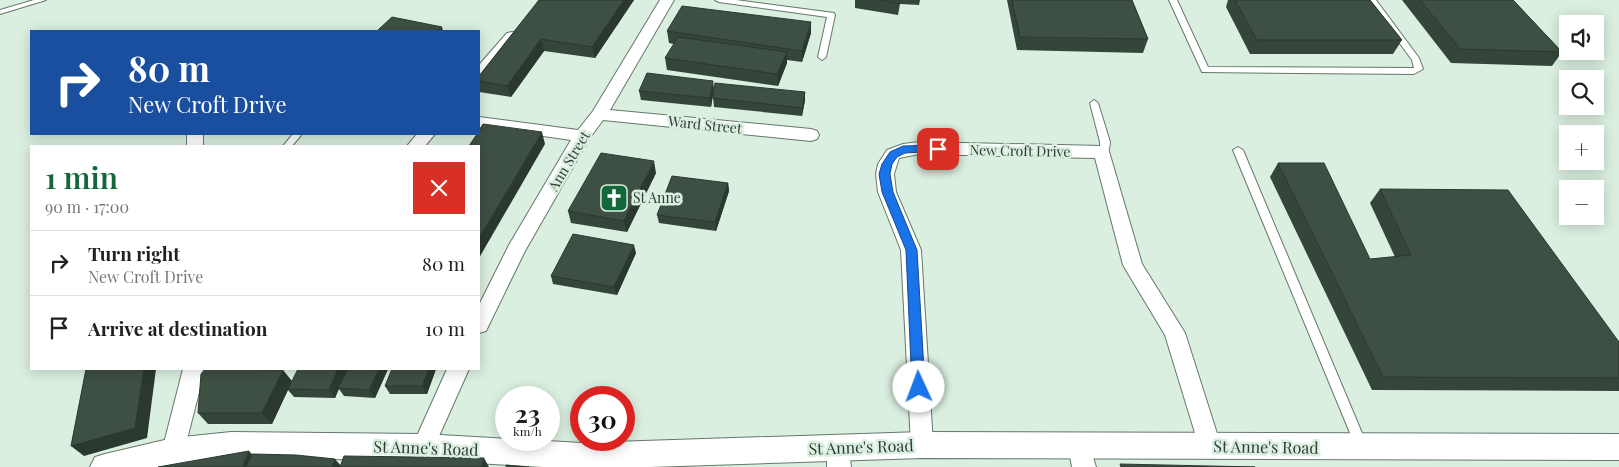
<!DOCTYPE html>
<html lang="en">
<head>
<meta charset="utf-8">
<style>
	:root { --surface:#fff; --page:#f6f6f6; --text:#222; --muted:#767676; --line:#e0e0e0; --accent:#12683a }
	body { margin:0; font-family:"Playfair Display",serif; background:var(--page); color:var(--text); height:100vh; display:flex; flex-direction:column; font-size:19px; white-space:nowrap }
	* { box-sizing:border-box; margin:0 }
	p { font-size:16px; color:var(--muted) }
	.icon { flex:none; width:28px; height:28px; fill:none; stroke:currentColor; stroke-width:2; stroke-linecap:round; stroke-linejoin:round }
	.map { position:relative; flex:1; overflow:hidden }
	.details { position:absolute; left:30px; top:145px; width:450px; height:225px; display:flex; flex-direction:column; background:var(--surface); border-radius:0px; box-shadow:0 2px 12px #0003 }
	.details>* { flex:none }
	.guide { position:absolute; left:30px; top:30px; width:450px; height:105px; border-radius:0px; box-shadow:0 2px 12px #0003; background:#1a4fa0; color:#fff; overflow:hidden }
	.fabs { position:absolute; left:1559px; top:15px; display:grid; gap:10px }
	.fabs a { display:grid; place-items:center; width:45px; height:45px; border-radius:0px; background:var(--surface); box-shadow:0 2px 12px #0003; font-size:25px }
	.speed { position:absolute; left:495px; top:386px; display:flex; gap:10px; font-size:25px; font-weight:700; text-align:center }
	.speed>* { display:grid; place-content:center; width:65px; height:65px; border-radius:50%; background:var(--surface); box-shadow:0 2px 12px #0003; line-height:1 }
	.speed small { font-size:12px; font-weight:400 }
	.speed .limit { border:8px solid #d22; background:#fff; color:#111 }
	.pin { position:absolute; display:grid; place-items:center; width:42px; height:42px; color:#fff; margin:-21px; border-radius:10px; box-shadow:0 2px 8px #0006 }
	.me { position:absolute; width:55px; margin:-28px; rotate:358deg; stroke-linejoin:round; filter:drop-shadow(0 0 4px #0008) }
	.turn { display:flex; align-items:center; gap:18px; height:105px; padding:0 15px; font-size:22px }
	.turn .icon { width:65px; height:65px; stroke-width:2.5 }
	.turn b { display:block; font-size:35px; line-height:42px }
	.round { display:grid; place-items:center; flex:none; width:52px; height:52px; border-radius:0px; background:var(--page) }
	.headline { display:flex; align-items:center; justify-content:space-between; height:85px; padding:0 15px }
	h1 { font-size:30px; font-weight:600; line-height:38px; color:var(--accent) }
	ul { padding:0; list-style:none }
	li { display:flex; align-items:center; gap:15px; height:65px; padding:0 15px; border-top:1px solid var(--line) }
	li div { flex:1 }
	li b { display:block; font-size:19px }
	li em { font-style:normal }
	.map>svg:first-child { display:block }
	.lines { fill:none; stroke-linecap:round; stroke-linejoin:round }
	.service-casing { stroke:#65776a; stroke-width:2 }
	.minor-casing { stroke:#65776a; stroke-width:2 }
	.tertiary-casing { stroke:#65776a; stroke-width:2 }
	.service { fill:#fff; fill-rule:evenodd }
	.minor { fill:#fff; fill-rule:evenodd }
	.tertiary { fill:#fff; fill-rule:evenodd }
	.wall { fill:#35453a }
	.shaded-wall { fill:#2b382f }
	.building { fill:#3e5043; stroke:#2b382f }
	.route { fill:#1a73e8; stroke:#114b97 }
	.labels { text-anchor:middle; stroke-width:5; stroke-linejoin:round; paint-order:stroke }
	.street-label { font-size:14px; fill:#313a34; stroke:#daefe0 }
	.poi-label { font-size:14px; fill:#313a34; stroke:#daefe0; text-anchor:start }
	.near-street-label { font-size:16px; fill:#313a34; stroke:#daefe0 }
</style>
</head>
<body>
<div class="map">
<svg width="1619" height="467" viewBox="0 0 1619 467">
	<rect width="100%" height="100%" fill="#daefe0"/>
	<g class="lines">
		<defs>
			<g id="service">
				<polygon points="34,0 46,0 0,14 0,10"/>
				<polygon points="715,0 736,0 834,13 835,15 826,57 822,60 818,57 827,17 719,2"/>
				<polygon points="1169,0 1177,0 1208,67 1414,68 1412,60 1368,0 1376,0 1419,58 1423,69 1414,74 1202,72"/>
				<path d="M1094,100l4,3 12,39c0,6 -2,11 -8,13l-5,-3 3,-4v-6l-10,-39z"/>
				<polygon points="293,134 302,134 292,146 283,146"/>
				<polygon points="1238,147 1243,150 1367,445 1365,449 1361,450 1357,449 1355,445 1233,150"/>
			</g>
			<g id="minor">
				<polygon points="660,0 674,0 610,110 811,129 817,131 819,135 817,139 811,141 603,120 589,139 525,251 486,331 479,333 479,305 509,245 571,140 479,127 479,117 578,130 593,111"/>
				<polygon points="512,32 517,33 519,36 485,78 479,80 479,65 507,33"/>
				<rect x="187" y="134" width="16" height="12"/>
				<polygon points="417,134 435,134 425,146 407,146"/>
				<polygon points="919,142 1102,146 1108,148 1142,264 1185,333 1221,446 1218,453 1210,456 1202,453 1199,446 1165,335 1123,265 1095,158 919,154 899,158 894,174 896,192 921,250 933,445 930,452 922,455 914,452 911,445 901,250 878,192 876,174 878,164 887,150 903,144"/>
				<polygon points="183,369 205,369 184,451 181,458 173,461 165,458 162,451"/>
				<polygon points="447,369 469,369 431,454 423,457 415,454 412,447"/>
				<polygon points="1079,435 1087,438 1096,467 1072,467 1068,445 1071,438"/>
				<polygon points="838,439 846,442 849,449 851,467 827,467 827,449 830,442"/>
			</g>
			<polygon id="tertiary" points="231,432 423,434 582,443 922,432 1619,434 1619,460 922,458 650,467 543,467 423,460 231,458 161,467 90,467 95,457 105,454 173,438"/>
		</defs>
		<!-- service casing -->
		<use href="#service" class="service-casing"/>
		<!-- minor casing -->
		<use href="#minor" class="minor-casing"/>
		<!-- tertiary casing -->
		<use href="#tertiary" class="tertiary-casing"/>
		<!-- service -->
		<use href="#service" class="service"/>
		<!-- minor -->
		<use href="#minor" class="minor"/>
		<!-- tertiary -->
		<use href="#tertiary" class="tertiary"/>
	</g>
	<!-- wall -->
	<g class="wall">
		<polygon points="539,0 634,0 595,58 544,51 511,97 479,92 479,76"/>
		<polygon points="855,0 920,0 919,5 900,4 898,15 855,8"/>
		<polygon points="1007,0 1132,0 1148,39 1143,53 1017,50"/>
		<polygon points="1228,0 1370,0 1402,40 1393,54 1250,54 1226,7"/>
		<polygon points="1402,0 1513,0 1562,52 1552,66 1451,63"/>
		<polygon points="667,31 811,33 802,62 787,60 787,63 778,86 667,70 665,58 674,44 669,43"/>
		<polygon points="714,89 711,107 641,100 639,91"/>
		<polygon points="805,92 805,100 802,116 714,107 713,98"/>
		<polygon points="1278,163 1370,259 1395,257 1370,203 1380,189 1619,342 1619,391 1372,390 1270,177"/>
		<polygon points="656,173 627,232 571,223 568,211"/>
		<polygon points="728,183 729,191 716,231 659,223 657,215"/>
		<polygon points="636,253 617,295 553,284 551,276"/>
		<polygon points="252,369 292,381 348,369 388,369 375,398 344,396 339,389 335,398 294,397 288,390 272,424 208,424 198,413"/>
		<polygon points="436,369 427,394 390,394 385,386"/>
	</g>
	<!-- shaded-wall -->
	<g class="shaded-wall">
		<polygon points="624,0 634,0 595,58 592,47"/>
		<polygon points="811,22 811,33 802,62 802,51"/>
		<polygon points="442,27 443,31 437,31"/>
		<polygon points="541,39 544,51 511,97 507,86"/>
		<polygon points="787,52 787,63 778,86 777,74"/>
		<polygon points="713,81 714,89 711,107 710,98"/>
		<polygon points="805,92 805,100 802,116 802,108"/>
		<polygon points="542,132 545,144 479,258 479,238"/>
		<polygon points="654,161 656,173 627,232 624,221"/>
		<polygon points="728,183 729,191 716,231 715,222"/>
		<polygon points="634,245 636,253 617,295 614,287"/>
		<polygon points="144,369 156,369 147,438 84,456 71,446"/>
		<polygon points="338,369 347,369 335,398 329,390"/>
		<polygon points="379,369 388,369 375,398 369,390"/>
		<polygon points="429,369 436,369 427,394 422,386"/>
		<polygon points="283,370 292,381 272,424 262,413"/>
		<polygon points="249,451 259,462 257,467 242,467"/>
		<polygon points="484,458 489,467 481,467"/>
		<polygon points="335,459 341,466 341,467 331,467"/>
	</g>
	<!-- building -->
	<g class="building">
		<polygon points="539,0 624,0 592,47 541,39 507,86 479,81 479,76"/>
		<polygon points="879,0 900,0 899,3"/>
		<polygon points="1012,0 1132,0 1148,39 1020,37"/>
		<polygon points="1235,0 1370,0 1402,40 1257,40"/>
		<polygon points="1420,0 1513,0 1562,52 1460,49"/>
		<polygon points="682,6 811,22 802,51 667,31"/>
		<polygon points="392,17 442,27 437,31 377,31"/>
		<polygon points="678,37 787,52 777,74 665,58"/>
		<polygon points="647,73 713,81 710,98 639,91"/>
		<polygon points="715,83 805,92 802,108 713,98"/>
		<polygon points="483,124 542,132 479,238 479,146 469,146 477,134 479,134 479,131"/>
		<polygon points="601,153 654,161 624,221 568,211"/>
		<polygon points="1278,163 1324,163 1370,259 1411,255 1380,189 1508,190 1619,342 1619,378 1383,377"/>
		<polygon points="672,176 728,183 715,222 657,215"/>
		<polygon points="573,234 634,245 614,287 551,276"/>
		<polygon points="86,369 144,369 135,428 71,446"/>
		<polygon points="205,369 237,369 283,370 262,413 198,413 201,374"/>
		<polygon points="298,369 338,369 329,390 288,389"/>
		<polygon points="348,369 379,369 369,390 338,388"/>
		<polygon points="392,369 429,369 422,386 385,386"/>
		<polygon points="249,451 242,467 158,467"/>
		<polygon points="252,454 296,455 335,459 331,467 246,467"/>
		<polygon points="344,456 484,458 481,467 340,467"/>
		<polygon points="1120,464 1255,467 1121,467"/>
		<polygon points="506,465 529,467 506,467"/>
	</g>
	<!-- route -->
	<polygon class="route" points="938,145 943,149 941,151 905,153 897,157 892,164 890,174 893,192 917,250 925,387 924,391 919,393 914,391 912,387 906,250 882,192 879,174 882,164 890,152 903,146"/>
	<!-- icons -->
	<defs>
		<symbol id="church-square" viewBox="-11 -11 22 22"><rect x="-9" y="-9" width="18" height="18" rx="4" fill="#12683a" stroke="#daefe0"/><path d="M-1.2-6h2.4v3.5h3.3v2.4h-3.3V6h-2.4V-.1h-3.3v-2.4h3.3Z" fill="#fff"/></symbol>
	</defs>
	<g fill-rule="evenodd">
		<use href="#church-square" x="598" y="182" width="32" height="32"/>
	</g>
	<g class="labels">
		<!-- street labels -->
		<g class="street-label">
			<text transform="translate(705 125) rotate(6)" y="5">Ward Street</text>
			<text transform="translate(1020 151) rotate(1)" y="5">New Croft Drive</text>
			<text transform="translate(569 161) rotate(-59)" y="5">Ann Street</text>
		</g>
		<!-- poi labels -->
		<g class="poi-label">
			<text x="633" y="203">St Anne</text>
		</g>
		<!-- near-street labels -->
		<g class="near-street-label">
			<text transform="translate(861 447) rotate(-2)" y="6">St Anne's Road</text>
			<text transform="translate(1266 447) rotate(1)" y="6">St Anne's Road</text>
			<text transform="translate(426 448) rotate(2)" y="6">St Anne's Road</text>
		</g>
	</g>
</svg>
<div class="fabs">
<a><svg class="icon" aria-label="sound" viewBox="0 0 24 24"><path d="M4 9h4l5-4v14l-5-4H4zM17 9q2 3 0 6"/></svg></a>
<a><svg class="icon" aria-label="search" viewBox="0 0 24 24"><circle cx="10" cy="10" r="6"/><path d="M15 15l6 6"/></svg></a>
<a>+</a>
<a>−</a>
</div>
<div class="speed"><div>23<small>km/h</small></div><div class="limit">30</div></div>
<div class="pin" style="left:938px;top:149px;background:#d93025"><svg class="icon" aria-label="arrive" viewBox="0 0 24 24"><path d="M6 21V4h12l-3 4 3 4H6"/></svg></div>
<svg class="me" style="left:919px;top:387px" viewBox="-20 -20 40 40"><circle r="19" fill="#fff"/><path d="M0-13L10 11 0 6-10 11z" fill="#1a73e8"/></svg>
<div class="guide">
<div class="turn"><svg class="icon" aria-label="right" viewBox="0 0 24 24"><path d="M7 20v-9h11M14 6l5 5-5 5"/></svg><div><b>80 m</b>New Croft Drive</div></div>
</div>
<section class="details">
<div class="headline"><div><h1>1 min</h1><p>90 m · 17:00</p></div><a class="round" style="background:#d93025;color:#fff"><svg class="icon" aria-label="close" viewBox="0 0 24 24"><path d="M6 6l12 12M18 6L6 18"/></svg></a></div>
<ul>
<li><svg class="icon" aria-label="right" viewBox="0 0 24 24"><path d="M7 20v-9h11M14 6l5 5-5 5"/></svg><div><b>Turn right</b><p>New Croft Drive</p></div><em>80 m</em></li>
<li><svg class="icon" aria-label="arrive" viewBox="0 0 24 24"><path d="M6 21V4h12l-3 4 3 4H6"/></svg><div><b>Arrive at destination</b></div><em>10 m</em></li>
</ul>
</section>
</div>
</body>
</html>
